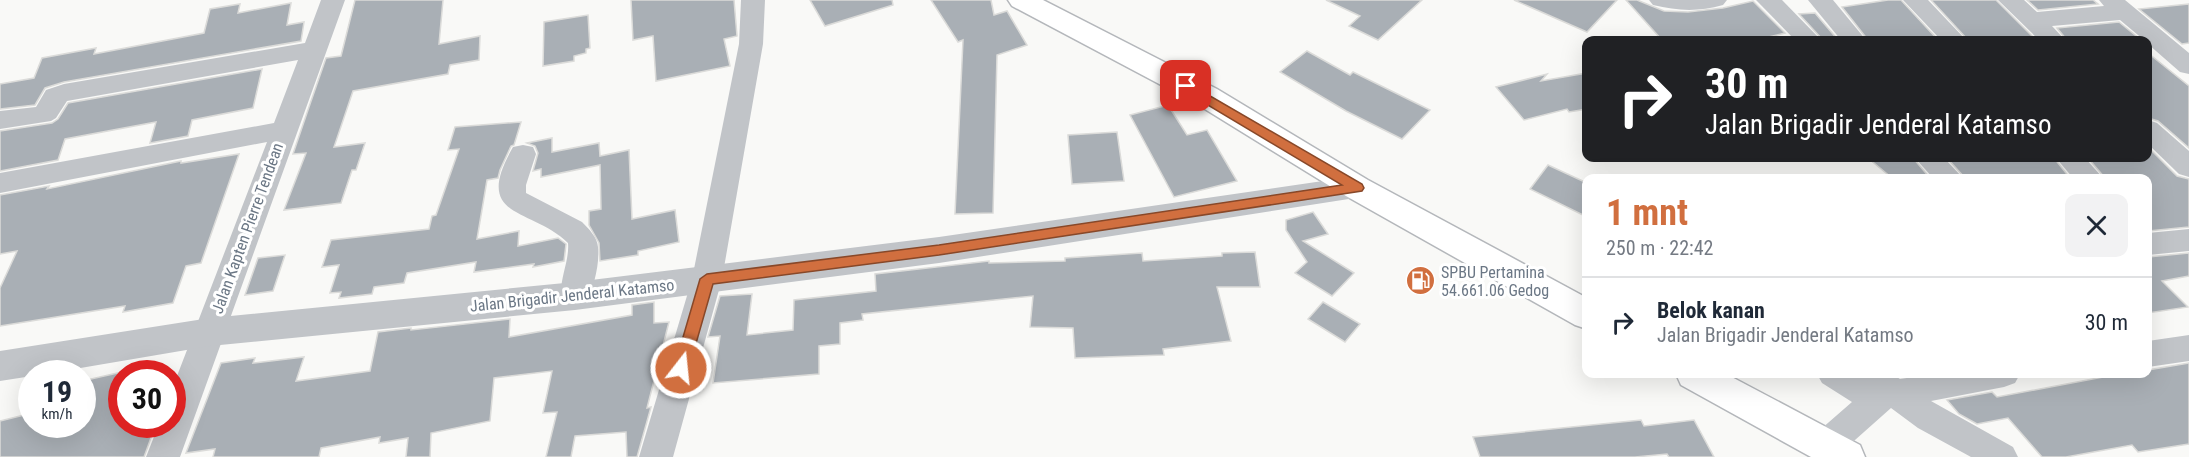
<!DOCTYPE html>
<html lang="id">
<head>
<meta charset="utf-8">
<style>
	:root { --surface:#fff; --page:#f2f2f3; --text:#1f2937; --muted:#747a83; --line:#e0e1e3; --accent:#d16f3f }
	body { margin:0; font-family:"Roboto Condensed",sans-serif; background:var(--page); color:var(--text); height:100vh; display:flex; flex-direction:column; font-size:22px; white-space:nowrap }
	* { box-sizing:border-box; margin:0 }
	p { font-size:20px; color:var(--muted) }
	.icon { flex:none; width:33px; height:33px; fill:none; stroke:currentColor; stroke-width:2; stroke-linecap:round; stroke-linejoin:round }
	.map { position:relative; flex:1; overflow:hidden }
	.panel { position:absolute; left:1582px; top:174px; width:570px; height:204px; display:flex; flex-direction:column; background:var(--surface); border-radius:12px; box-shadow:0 6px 24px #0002 }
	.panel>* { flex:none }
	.banner { position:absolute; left:1582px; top:36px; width:570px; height:126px; border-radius:12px; box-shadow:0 6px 24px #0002; background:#202124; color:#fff; overflow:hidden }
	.speed { position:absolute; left:18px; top:360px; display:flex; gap:12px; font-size:30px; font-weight:700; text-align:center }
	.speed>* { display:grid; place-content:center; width:78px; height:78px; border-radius:50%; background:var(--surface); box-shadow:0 6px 24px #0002; line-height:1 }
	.speed small { font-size:15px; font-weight:400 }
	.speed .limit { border:9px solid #d22; background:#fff; color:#111 }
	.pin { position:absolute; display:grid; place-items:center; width:51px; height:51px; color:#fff; margin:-26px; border-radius:12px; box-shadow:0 3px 9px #0006 }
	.me { position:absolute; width:66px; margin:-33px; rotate:16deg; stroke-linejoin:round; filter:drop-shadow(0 0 4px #0008) }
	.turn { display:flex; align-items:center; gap:21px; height:126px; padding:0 24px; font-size:27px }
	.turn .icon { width:78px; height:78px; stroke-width:2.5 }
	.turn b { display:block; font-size:42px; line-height:51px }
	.round { display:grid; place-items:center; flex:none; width:63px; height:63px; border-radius:12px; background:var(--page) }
	.head { display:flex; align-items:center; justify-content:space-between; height:102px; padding:0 24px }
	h1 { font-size:36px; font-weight:700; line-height:45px; color:var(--accent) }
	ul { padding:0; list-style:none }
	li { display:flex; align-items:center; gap:18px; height:90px; padding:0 24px; border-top:2px solid var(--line) }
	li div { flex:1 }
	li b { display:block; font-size:22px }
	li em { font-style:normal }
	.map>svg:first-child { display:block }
	.building { fill:#a9afb5; stroke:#dbdbd9; stroke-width:1.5 }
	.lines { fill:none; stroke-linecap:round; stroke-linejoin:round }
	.trunk-casing { stroke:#b4b7bb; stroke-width:3 }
	.minor { fill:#c1c4c8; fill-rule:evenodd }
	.tertiary { fill:#c1c4c8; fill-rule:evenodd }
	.trunk { fill:#fff; fill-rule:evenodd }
	.route { fill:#d16f3f; stroke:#884829; stroke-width:1.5 }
	.labels { text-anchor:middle; stroke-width:6; stroke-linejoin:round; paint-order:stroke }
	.street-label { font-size:16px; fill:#6b7785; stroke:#fff }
	.poi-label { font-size:16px; fill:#6b7785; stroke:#fff; text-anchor:start }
</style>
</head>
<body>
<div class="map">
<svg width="2189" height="457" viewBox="0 0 2189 457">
	<rect width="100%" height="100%" fill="#f9f9f7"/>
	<!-- building -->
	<g class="building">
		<polygon points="355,0 443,0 439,44 480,36 479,60 450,65 448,74 353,91 334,147 365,143 356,170 352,170 341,203 284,210 306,153 293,154 309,107 326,58 341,56"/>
		<polygon points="631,0 734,0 737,36 724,39 730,66 656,81 653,36 633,40"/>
		<polygon points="810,0 892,0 893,5 825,26"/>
		<polygon points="931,0 991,0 994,15 1007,11 1027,45 997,55 993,213 955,214 963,40 958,42"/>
		<polygon points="1326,0 1422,0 1378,40 1349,26 1360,16"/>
		<polygon points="1514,0 1617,0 1587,32"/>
		<polygon points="1626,0 1637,0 1664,11 1688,12 1723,8 1753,1 1785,33 1756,40 1662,40"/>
		<polygon points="1888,0 1901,0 1938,40 1868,40 1842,7"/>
		<polygon points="1931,0 1996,0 2036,40 1968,40"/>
		<polygon points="2027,0 2093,0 2098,4 2038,10"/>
		<polygon points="291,3 287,25 304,22 301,41 64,82 45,88 35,105 0,109 0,84 34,78 42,58 96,48 94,54 204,33 210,9 240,4 238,13"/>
		<polygon points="2189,4 2189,43 2182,44 2139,9"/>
		<polygon points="1815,13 1838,40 1823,40 1799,14"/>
		<polygon points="588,15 590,48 586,49 586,53 574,56 574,61 543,66 544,22"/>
		<polygon points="2119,22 2141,40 2067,40 2057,28"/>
		<polygon points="1307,51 1350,75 1353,72 1430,110 1402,139 1346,111 1280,72"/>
		<polygon points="2148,53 2189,86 2189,148 2158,121 2148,118"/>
		<polygon points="262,69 253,108 192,120 188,136 150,143 156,122 65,139 58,160 0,171 0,131 52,123 58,119 68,103"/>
		<polygon points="1587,73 1587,109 1569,112 1567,109 1524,120 1496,87 1547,74 1541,81"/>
		<polygon points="1168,105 1187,135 1207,130 1237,181 1174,197 1130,115"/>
		<polygon points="521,122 514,145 511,146 500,170 498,178 487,180 477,239 519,231 518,246 558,238 566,244 564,261 533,267 534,264 474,272 476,262 407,273 404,283 374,287 372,294 339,298 341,292 330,293 339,265 322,267 331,240 429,229 432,216 436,215 459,149 448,150 455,127"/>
		<polygon points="1117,132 1124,181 1072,184 1068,135"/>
		<polygon points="552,138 552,152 599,143 600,156 629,150 632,219 675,210 679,242 638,251 638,255 600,261 599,243 589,225 589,211 601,209 600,165 541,177 541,169 533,171 538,153 535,146 527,143"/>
		<polygon points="2148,147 2177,176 2189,179 2189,227 2148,231 2148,178 2105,178 2088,158 2148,158"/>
		<polygon points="239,154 201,263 186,266 173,303 123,312 125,306 0,326 0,288 17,251 0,254 0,195 49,186 47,189 181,161 181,163"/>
		<polygon points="1868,158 1913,158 1930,178 1892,178"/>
		<polygon points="1947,158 2054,158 2070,178 1965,178"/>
		<polygon points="1548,165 1587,183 1587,217 1530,189"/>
		<polygon points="1313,212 1328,234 1303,241 1354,273 1332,296 1295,273 1307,262 1286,230 1286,220"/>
		<polygon points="1255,252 1260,287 1217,287 1231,341 1163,349 1164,355 1075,358 1073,328 1030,327 1033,296 862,314 863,320 840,323 840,344 819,346 819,374 713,383 720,336 708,337 720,296 752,294 747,335 793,330 794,300 876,291 875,274 989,261 989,263 1065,261 1065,258 1142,253 1143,261 1222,256 1222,253"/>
		<polygon points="2189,253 2189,276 2162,281 2188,307 2148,313 2148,257"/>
		<polygon points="285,255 273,291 245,295 258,258"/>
		<polygon points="654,302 654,323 669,322 647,408 651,407 637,457 627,457 626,432 575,436 571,457 546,457 557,412 543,413 552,371 494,378 490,421 431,433 430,457 406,457 408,438 379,443 380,437 321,448 319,457 213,457 215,449 186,453 221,363 255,358 253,363 304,357 296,381 370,371 378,332 411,328 411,330 510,319 509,337 632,315 632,305"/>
		<polygon points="1323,302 1360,324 1345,342 1308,319"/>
		<polygon points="2189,363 2189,444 2138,452 2132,445 2066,457 2042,457 2008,418 1977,424 1959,414 1947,400 1992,392 1997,397 2119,374 2148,374 2148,370"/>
		<polygon points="122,372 122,424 156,424 144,457 0,457 0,421 32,413 32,424 82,424 82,381"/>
		<polygon points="1641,420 1644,426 1694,420 1714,457 1669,457 1667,454 1635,457 1480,457 1473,437"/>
	</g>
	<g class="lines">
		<defs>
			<g id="trunk">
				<polygon points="1008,0 1043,0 1217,89 1368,180 1587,298 1587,329 1575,325 1346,196 1195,103 1012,6"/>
				<polygon points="1676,374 1726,374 1860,445 1865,457 1811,457 1681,385"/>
			</g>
		</defs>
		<!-- trunk casing -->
		<use href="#trunk" class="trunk-casing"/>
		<!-- minor -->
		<g class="minor">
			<polygon points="321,0 345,0 180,457 146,457 159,424 172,424 172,389 267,142 0,193 0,173 274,123 298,60 67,101 56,118 51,121 0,129 0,111 36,107 46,90 64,84 305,43"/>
			<polygon points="741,0 765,0 763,44 722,279 673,457 639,457 692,279 739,44"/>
			<path d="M1649,0h78l-4,5c-25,7 -45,6 -70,0z"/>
			<polygon points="1756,0 1782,0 1821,40 1795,40"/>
			<polygon points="1808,0 1833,0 1866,40 1841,40"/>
			<polygon points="1903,0 1928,0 1966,40 1941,40"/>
			<polygon points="1998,0 2024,0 2037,12 2104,6 2099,0 2125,0 2189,53 2189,74 2180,72 2148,44 2148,40 2144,40 2120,20 2052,26 2065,40 2039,40"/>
			<polygon points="2148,120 2157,123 2189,151 2189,177 2179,174 2148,144"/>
			<path d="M523,145l10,2 3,7 -10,31v8l56,29c7,7 15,15 16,25 2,17 -5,43 -12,57l-11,4 -11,-4c-9,-17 6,-41 4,-61 -37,-36 -97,-23 -55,-96z"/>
			<polygon points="1915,158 1944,158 1963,178 1933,178"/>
			<polygon points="2056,158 2085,158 2103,178 2073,178"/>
			<polygon points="2189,229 2189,251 2148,255 2148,233"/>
			<polygon points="2189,335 2189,361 2148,367 2148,341"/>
			<polygon points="1817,374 1892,374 1900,379 1934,374 2020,374 2015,383 2004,387 1931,401 2013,447 2018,457 1971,457 1918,428 1891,408 1837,456 1813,456 1808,446 1813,436 1852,402 1822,383"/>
		</g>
		<!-- tertiary -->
		<polygon class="tertiary" points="1357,176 1368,180 1373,188 1368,196 939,263 575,310 210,346 45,374 32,374 32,376 0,381 0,351 210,318 575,282 939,237"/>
		<!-- trunk -->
		<use href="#trunk" class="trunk"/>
	</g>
	<!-- route -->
	<polygon class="route" points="1186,82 1362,184 1364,188 1362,191 939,255 713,284 689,368 687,372 681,374 676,372 674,368 700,279 707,274 939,245 1342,185 1181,89 1180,86"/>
	<!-- icons -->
	<defs>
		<symbol id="fuel-disc" viewBox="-11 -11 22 22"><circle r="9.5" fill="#d16f3f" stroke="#fff"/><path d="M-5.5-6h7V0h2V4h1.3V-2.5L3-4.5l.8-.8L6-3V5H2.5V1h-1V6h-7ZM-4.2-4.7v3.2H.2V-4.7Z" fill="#fff"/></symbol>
	</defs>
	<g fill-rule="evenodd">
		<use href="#fuel-disc" x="1404" y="264" width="33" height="33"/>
	</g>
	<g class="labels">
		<!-- street labels -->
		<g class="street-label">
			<text transform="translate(247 228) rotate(-70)" y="6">Jalan Kapten Pierre Tendean</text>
			<text transform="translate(572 295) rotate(-6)" y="6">Jalan Brigadir Jenderal Katamso</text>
		</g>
		<!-- poi labels -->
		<g class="poi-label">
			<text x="1441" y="278">SPBU Pertamina<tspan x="1441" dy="18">54.661.06 Gedog</tspan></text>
		</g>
	</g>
</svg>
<div class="speed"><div>19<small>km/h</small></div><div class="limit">30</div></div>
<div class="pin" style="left:1186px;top:86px;background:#d93025"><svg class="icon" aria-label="arrive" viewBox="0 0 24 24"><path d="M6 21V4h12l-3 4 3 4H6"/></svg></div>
<svg class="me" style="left:681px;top:368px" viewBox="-20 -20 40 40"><circle r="17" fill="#d16f3f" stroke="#fff" stroke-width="3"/><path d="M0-11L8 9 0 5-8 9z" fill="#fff"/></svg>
<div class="banner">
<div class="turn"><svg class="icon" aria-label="right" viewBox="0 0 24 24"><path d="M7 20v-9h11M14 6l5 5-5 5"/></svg><div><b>30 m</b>Jalan Brigadir Jenderal Katamso</div></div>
</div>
<section class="panel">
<div class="head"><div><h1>1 mnt</h1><p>250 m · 22:42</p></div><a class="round"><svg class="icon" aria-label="close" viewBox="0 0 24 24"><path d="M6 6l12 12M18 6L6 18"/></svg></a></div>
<ul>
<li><svg class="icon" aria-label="right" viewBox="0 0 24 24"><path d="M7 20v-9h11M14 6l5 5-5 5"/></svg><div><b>Belok kanan</b><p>Jalan Brigadir Jenderal Katamso</p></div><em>30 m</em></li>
</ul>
</section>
</div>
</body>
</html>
